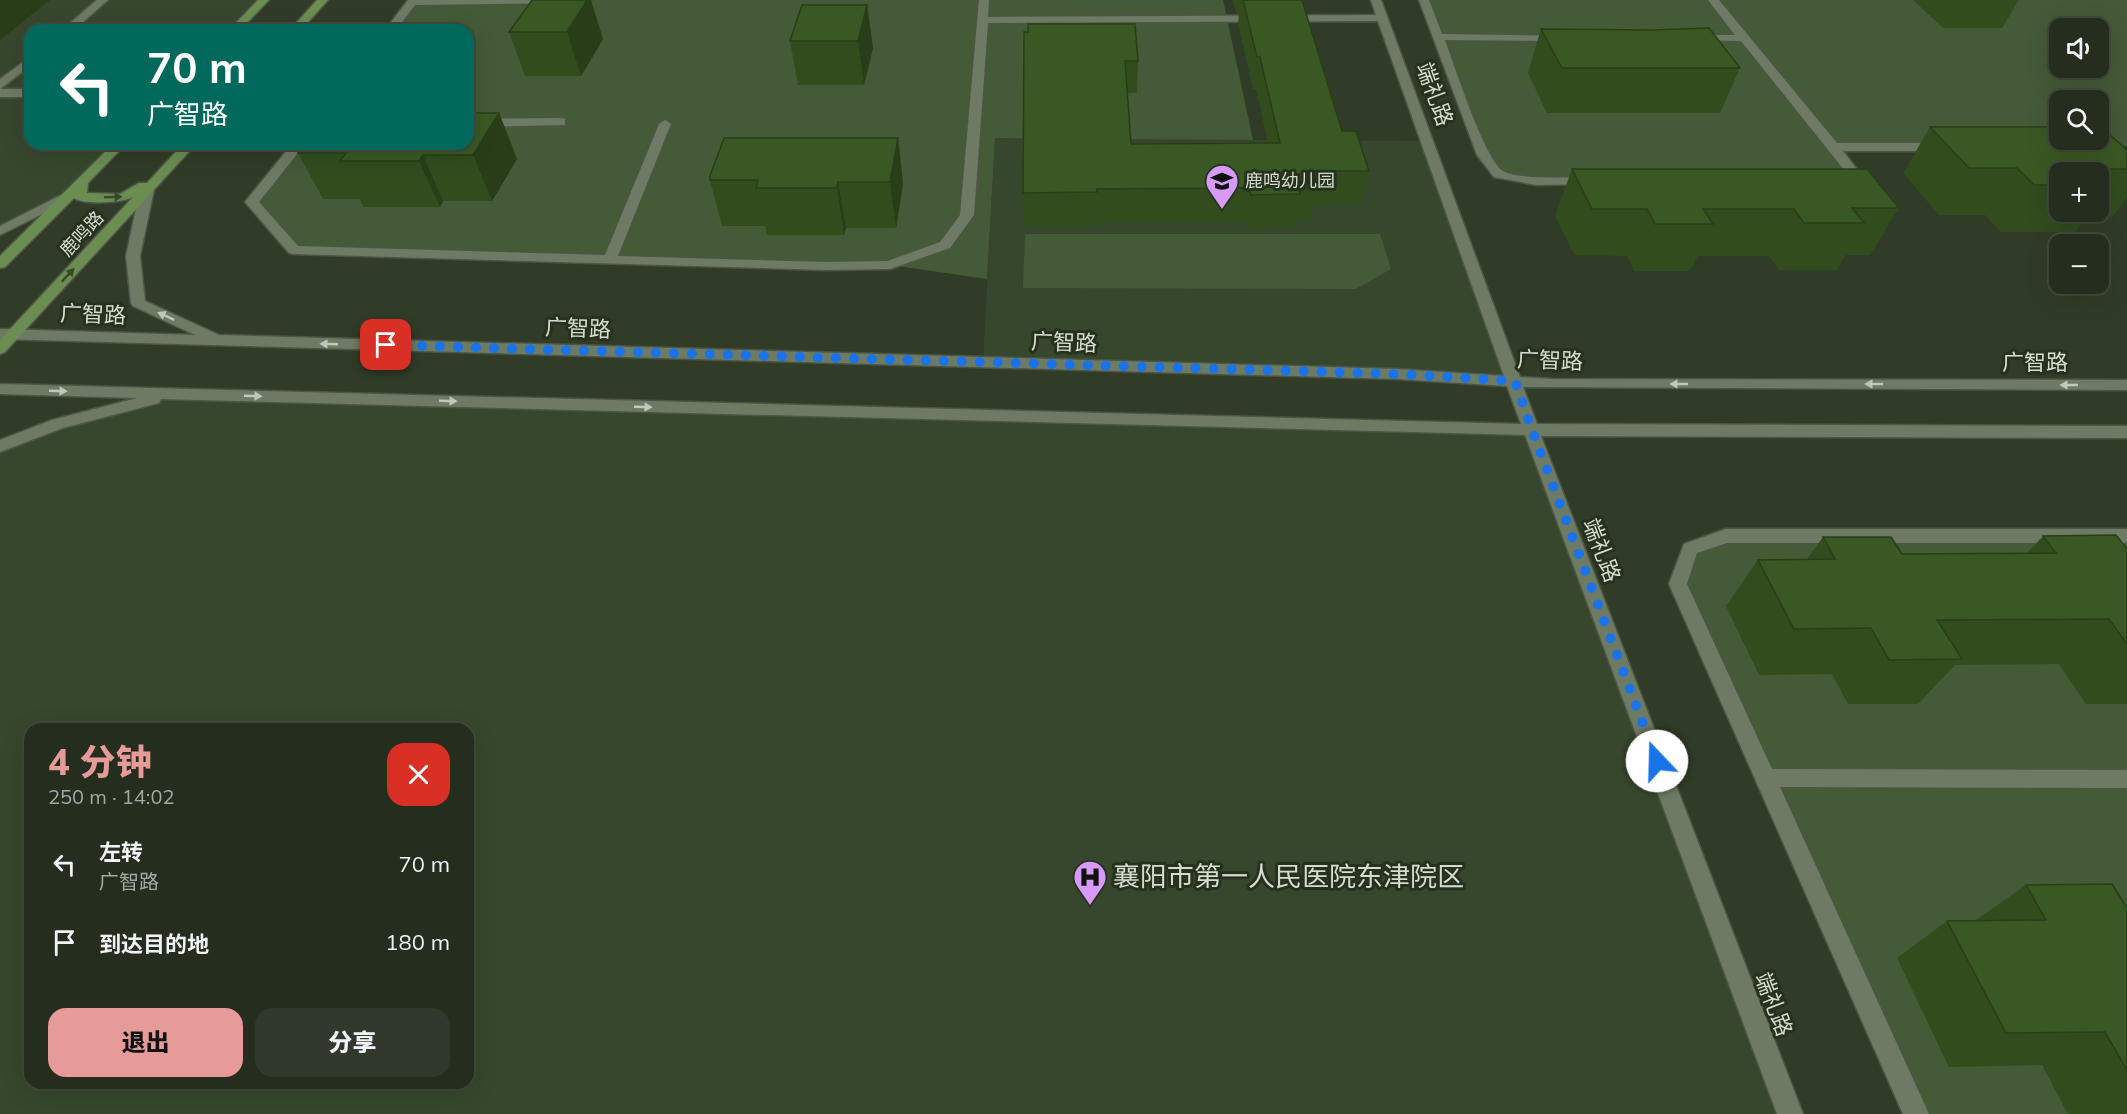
<!DOCTYPE html>
<html lang="zh">
<head>
<meta charset="utf-8">
<style>
	:root { --surface:#242d1e; --page:#30392b; --text:#f1f3f6; --muted:#a3a8a4; --line:#41493c; --accent:#e69b98 }
	body { margin:0; font-family:Mulish,"Noto Sans SC",sans-serif; background:var(--page); color:var(--text); height:100vh; display:flex; flex-direction:column; font-size:22px; white-space:nowrap }
	* { box-sizing:border-box; margin:0 }
	p { font-size:20px; color:var(--muted) }
	.icon { flex:none; width:33px; height:33px; fill:none; stroke:currentColor; stroke-width:2; stroke-linecap:round; stroke-linejoin:round }
	.map { position:relative; flex:1; overflow:hidden }
	.drawer { position:absolute; left:24px; top:723px; width:450px; height:366px; display:flex; flex-direction:column; background:var(--surface); border-radius:18px; box-shadow:0 6px 24px #0002,0 0 0 2px var(--line) }
	.drawer>* { flex:none }
	.top-card { position:absolute; left:24px; top:24px; width:450px; height:126px; border-radius:18px; box-shadow:0 6px 24px #0002,0 0 0 2px var(--line); background:#00695c; color:#fff; overflow:hidden }
	.tools { position:absolute; left:2049px; top:18px; display:grid; gap:12px }
	.tools a { display:grid; place-items:center; width:60px; height:60px; border-radius:12px; background:var(--surface); box-shadow:0 6px 24px #0002,0 0 0 2px var(--line); font-size:30px }
	.pin { position:absolute; display:grid; place-items:center; width:51px; height:51px; color:#fff; margin:-26px; border-radius:12px; box-shadow:0 3px 9px #0006 }
	.me { position:absolute; width:66px; margin:-33px; rotate:339deg; stroke-linejoin:round; filter:drop-shadow(0 0 4px #0008) }
	.turn { display:flex; align-items:center; gap:21px; height:126px; padding:0 24px; font-size:27px }
	.turn .icon { width:78px; height:78px; stroke-width:2.5 }
	.turn b { display:block; font-size:42px; line-height:51px }
	.round { display:grid; place-items:center; flex:none; width:63px; height:63px; border-radius:18px; background:var(--page) }
	.headline { display:flex; align-items:center; justify-content:space-between; height:102px; padding:0 24px }
	h1 { font-size:36px; font-weight:800; line-height:45px; color:var(--accent) }
	.primary-button { display:flex; gap:12px; margin-top:auto; padding:12px 24px }
	.primary-button a { flex:1; height:69px; border-radius:18px; background:var(--accent); color:#111; font-size:24px; font-weight:800; line-height:69px; text-align:center }
	.primary-button a+a { background:var(--page); color:var(--text) }
	ul { padding:0; list-style:none }
	li { display:flex; align-items:center; gap:18px; height:78px; padding:0 24px }
	li div { flex:1 }
	li b { display:block; font-size:22px }
	li em { font-style:normal }
	.map>svg:first-child { display:block }
	.built { fill:#37472d; fill-rule:evenodd }
	.green { fill:#455a37; fill-rule:evenodd }
	.lines { fill:none; stroke-linecap:round; stroke-linejoin:round }
	.minor-casing { stroke:#4d5646; stroke-width:3 }
	.major-casing { stroke:#4d5646; stroke-width:3 }
	.minor { fill:#6d7b65; fill-rule:evenodd }
	.major { fill:#6b8d52; fill-rule:evenodd }
	.wall { fill:#324c1e; fill-rule:evenodd }
	.shaded-wall { fill:#293e18 }
	.building { fill:#3a5823; stroke:#293e18; stroke-width:1.5 }
	.oneway { fill:#37482b }
	.oneway2 { fill:#bfc9bb }
	.route { stroke:#1a73e8; stroke-width:10; stroke-dasharray:0 18 }
	.labels { text-anchor:middle; stroke-width:6; stroke-linejoin:round; paint-order:stroke }
	.far-poi-label { font-size:18px; fill:#d4dcd0; stroke:#26311e; text-anchor:start }
	.far-street-label { font-size:18px; fill:#d4dcd0; stroke:#26311e }
	.street-label { font-size:22px; fill:#d4dcd0; stroke:#26311e }
	.near-poi-label { font-size:27px; fill:#d4dcd0; stroke:#26311e; text-anchor:start }
</style>
</head>
<body>
<div class="map">
<svg width="2127" height="1114" viewBox="0 0 2127 1114">
	<rect width="100%" height="100%" fill="#303c28"/>
	<!-- built -->
	<g class="built">
		<polygon points="0,0 264,0 234,30 30,30 30,144 120,144 67,196 0,231"/>
		<polygon points="995,138 1427,141 1515,381 983,362"/>
		<path d="M173,394l1358,36 259,684h-1790v-668zM30,729h438v354h-438z"/>
	</g>
	<!-- green -->
	<g class="green">
		<polygon points="414,0 1223,0 1253,140 995,138 987,279 890,265 294,250 252,202 299,144 468,144 468,30 390,30"/>
		<path d="M1424,0h703v146l-294,1 26,33 -323,1 -37,-7 -16,-19zM2060,28h38v40h-38zM2060,100h38v40h-38z"/>
		<polygon points="1025,234 1380,234 1391,269 1356,289 1023,288"/>
		<polygon points="1726,536 2127,536 2127,1114 1917,1114 1678,584 1690,549"/>
	</g>
	<g class="lines">
		<defs>
			<g id="minor">
				<polygon points="97,0 108,0 74,30 62,30"/>
				<polygon points="408,0 581,0 576,3 415,5 396,30 385,30"/>
				<polygon points="979,0 989,0 988,17 1376,15 1371,0 1381,0 1520,377 1552,379 2127,380 2127,390 1523,387 1537,424 2127,426 2127,438 1541,436 1803,1114 1777,1114 1525,435 161,399 159,403 63,428 0,452 0,440 52,420 137,398 0,394 0,384 1521,424 1507,386 1397,379 0,339 0,329 195,335 133,306 131,303 126,256 140,190 147,186 154,190 140,256 145,301 219,335 1397,369 1504,376 1378,21 988,23 974,215 950,248 890,269 827,270 294,254 289,253 245,202 292,144 305,144 259,202 298,246 605,255 659,124 665,120 671,124 618,256 827,262 888,261 940,242 960,215"/>
				<path d="M1419,0h10l13,34 125,2 2,2 -6,3 -118,-1c9,25 40,120 58,131 15,9 69,6 88,6l6,4 -1,3 -60,1 -42,-8 -17,-22z"/>
				<polygon points="1708,0 1719,0 1837,143 1943,143 1949,147 1943,151 1843,151 1865,180 1859,184 1845,183 1844,180 1849,176 1741,41 1688,40 1686,38 1692,35 1735,35"/>
				<polygon points="30,57 30,66 0,89 0,79"/>
				<rect x="0" y="89" width="30" height="8"/>
				<polygon points="561,118 565,119 565,125 468,127 468,119"/>
				<polygon points="67,192 74,196 72,199 0,235 0,226"/>
				<polygon points="1726,529 2127,529 2127,543 1727,543 1697,553 1687,584 1772,769 2127,770 2127,788 1780,787 1929,1114 1903,1114 1669,584 1684,544"/>
			</g>
			<g id="major">
				<polygon points="258,0 269,0 240,30 229,30"/>
				<polygon points="317,0 328,0 301,30 290,30"/>
				<path d="M113,144h13l-38,39 -1,10 33,1 19,-11h8l36,-39h13l-191,208 -5,2v-14l133,-143c-11,6 -49,8 -59,1l-69,69 -5,1v-12z"/>
			</g>
		</defs>
		<!-- minor casing -->
		<use href="#minor" class="minor-casing"/>
		<!-- major casing -->
		<use href="#major" class="major-casing"/>
		<!-- minor -->
		<use href="#minor" class="minor"/>
		<!-- major -->
		<use href="#major" class="major"/>
	</g>
	<!-- wall -->
	<g class="wall">
		<polygon points="532,0 603,39 581,76 525,76 509,32"/>
		<polygon points="1233,0 1302,0 1342,131 1369,171 1362,204 1315,205 1312,220 1296,220 1294,228 1246,229 1245,222 1097,223 1096,226 1024,226 1023,193 1024,32 1138,61 1137,93 1127,93 1131,144 1268,143 1256,89 1253,89 1238,24 1239,13 1236,13"/>
		<polygon points="1913,0 2019,0 2002,28 1943,28"/>
		<polygon points="867,5 873,48 864,85 798,85 790,41"/>
		<polygon points="1541,29 1740,68 1720,113 1547,113 1528,73"/>
		<polygon points="499,113 517,159 492,201 443,201 440,207 363,207 360,199 323,199 298,153"/>
		<path d="M1930,127l197,23v47l-14,19h-26l-12,16h-74l-16,-17h-46l-36,-42zM2060,172h38v40h-38z"/>
		<polygon points="898,138 903,184 896,228 846,228 844,235 767,235 765,226 722,226 710,180"/>
		<polygon points="1572,169 1899,208 1870,255 1846,255 1837,270 1779,270 1769,256 1698,256 1690,271 1634,271 1627,256 1574,255 1555,216"/>
		<polygon points="2043,536 2127,549 2127,704 2086,704 2059,664 1955,665 1918,704 1848,704 1832,674 1759,675 1726,606 1758,560 1807,559 1823,537 1902,554 2027,553"/>
		<polygon points="2026,885 2127,908 2127,1114 2068,1114 2042,1065 1949,1067 1897,958 1947,921 1976,920"/>
	</g>
	<!-- shaded-wall -->
	<g class="shaded-wall">
		<polygon points="0,0 50,0 0,40"/>
		<polygon points="587,0 591,0 603,39 581,76 567,32"/>
		<polygon points="867,5 873,48 864,85 858,41"/>
		<polygon points="499,113 517,159 492,201 473,155"/>
		<polygon points="898,138 903,184 896,228 890,182"/>
		<polygon points="423,155 443,201 440,207 419,161"/>
		<polygon points="838,182 846,228 844,235 837,188"/>
	</g>
	<!-- building -->
	<g class="building">
		<polygon points="532,0 587,0 567,32 509,32"/>
		<polygon points="1243,0 1302,0 1342,131 1356,131 1369,171 1313,171 1318,187 1298,187 1300,194 1251,195 1249,188 1097,189 1097,192 1023,193 1024,32 1028,32 1028,24 1135,24 1138,61 1125,61 1131,144 1280,143 1260,57 1257,57"/>
		<polygon points="802,5 867,5 858,41 790,41"/>
		<polygon points="1709,28 1740,68 1562,68 1541,29 1653,30"/>
		<polygon points="468,113 499,113 473,155 423,155 419,161 340,161 346,153 298,153 306,144 468,144"/>
		<polygon points="1930,127 2060,127 2060,140 2098,140 2098,127 2101,127 2127,150 2127,169 2093,169 2096,172 2060,172 2060,185 2034,185 2017,168 1969,168"/>
		<polygon points="724,138 898,138 890,182 838,182 837,188 756,188 758,180 710,180 710,176"/>
		<polygon points="1572,169 1867,169 1899,208 1852,208 1864,223 1804,223 1794,209 1703,209 1713,224 1655,224 1647,209 1592,209"/>
		<polygon points="2098,174 2110,185 2098,185"/>
		<polygon points="2116,535 2127,549 2127,644 2109,619 1937,620 1962,659 1889,660 1871,628 1794,629 1758,560 1835,559 1823,537 1891,537 1902,554 2056,553 2043,536"/>
		<polygon points="2112,884 2127,908 2127,1070 2105,1032 2006,1033 1947,921 2046,920 2026,885"/>
	</g>
	<!-- one-way arrows -->
	<defs><path id="oneway-solid" d="M-6-.8H1V-3.2L6.5 0L1 3.2V.8H-6Z" transform="scale(1.5)"/></defs>
	<g class="oneway">
		<use href="#oneway-solid" transform="translate(113 197) rotate(-2)"/>
		<use href="#oneway-solid" transform="translate(68 275) rotate(-47)"/>
	</g>
	<g class="oneway2">
		<use href="#oneway-solid" transform="translate(166 316) rotate(-155)"/>
		<use href="#oneway-solid" transform="translate(329 344) rotate(-178)"/>
		<use href="#oneway-solid" transform="translate(1679 384) rotate(-180)"/>
		<use href="#oneway-solid" transform="translate(1874 384) rotate(-180)"/>
		<use href="#oneway-solid" transform="translate(2069 385) rotate(-180)"/>
		<use href="#oneway-solid" transform="translate(58 391) rotate(2)"/>
		<use href="#oneway-solid" transform="translate(253 396) rotate(2)"/>
		<use href="#oneway-solid" transform="translate(448 401) rotate(2)"/>
		<use href="#oneway-solid" transform="translate(643 407) rotate(2)"/>
	</g>
	<g class="lines">
		<!-- route -->
		<polyline class="route" points="386,345 1397,374 1515,381 1532,430 1657,761"/>
	</g>
	<!-- icons -->
	<defs>
		<symbol id="school-pin" viewBox="-11 -11 22 30"><path d="M0 17L-7.5 6A9.5 9.5 0 1 1 7.5 6Z" fill="#d89af8" stroke="#26311e"/><path d="M0-5L7-2L0 1L-7-2ZM-4 1L0 2.5L4 1V4Q0 6-4 4Z" fill="#111"/></symbol>
		<symbol id="hospital-pin" viewBox="-11 -11 22 30"><path d="M0 17L-7.5 6A9.5 9.5 0 1 1 7.5 6Z" fill="#d89af8" stroke="#26311e"/><path d="M-5-5h3v3.5h4V-5h3V5h-3V1.5h-4V5h-3Z" fill="#111"/></symbol>
	</defs>
	<g fill-rule="evenodd">
		<use href="#school-pin" x="1203" y="162" width="38" height="52"/>
		<use href="#hospital-pin" x="1071" y="858" width="38" height="52"/>
	</g>
	<g class="labels">
		<!-- far-poi labels -->
		<g class="far-poi-label">
			<text x="1245" y="187">鹿鸣幼儿园</text>
		</g>
		<!-- far-street labels -->
		<g class="far-street-label">
			<text transform="translate(82 234) rotate(-47)" y="6">鹿鸣路</text>
		</g>
		<!-- street labels -->
		<g class="street-label">
			<text transform="translate(1435 94) rotate(70)" y="8">端礼路</text>
			<text transform="translate(93 314) rotate(2)" y="8">广智路</text>
			<text transform="translate(578 328) rotate(2)" y="8">广智路</text>
			<text transform="translate(1064 342) rotate(2)" y="8">广智路</text>
			<text transform="translate(1550 360) rotate(2)" y="8">广智路</text>
			<text x="2035" y="370">广智路</text>
			<text transform="translate(1602 550) rotate(69)" y="8">端礼路</text>
			<text transform="translate(1774 1004) rotate(69)" y="8">端礼路</text>
		</g>
		<!-- near-poi labels -->
		<g class="near-poi-label">
			<text x="1113" y="886">襄阳市第一人民医院东津院区</text>
		</g>
	</g>
</svg>
<div class="tools">
<a><svg class="icon" aria-label="sound" viewBox="0 0 24 24"><path d="M4 9h4l5-4v14l-5-4H4zM17 9q2 3 0 6"/></svg></a>
<a><svg class="icon" aria-label="search" viewBox="0 0 24 24"><circle cx="10" cy="10" r="6"/><path d="M15 15l6 6"/></svg></a>
<a>+</a>
<a>−</a>
</div>
<div class="pin" style="left:386px;top:345px;background:#d93025"><svg class="icon" aria-label="arrive" viewBox="0 0 24 24"><path d="M6 21V4h12l-3 4 3 4H6"/></svg></div>
<svg class="me" style="left:1657px;top:761px" viewBox="-20 -20 40 40"><circle r="19" fill="#fff"/><path d="M0-13L10 11 0 6-10 11z" fill="#1a73e8"/></svg>
<div class="top-card">
<div class="turn"><svg class="icon" aria-label="left" viewBox="0 0 24 24"><path d="M17 20v-9H6M10 6l-5 5 5 5"/></svg><div><b>70 m</b>广智路</div></div>
</div>
<section class="drawer">
<div class="headline"><div><h1>4 分钟</h1><p>250 m · 14:02</p></div><a class="round" style="background:#d93025;color:#fff"><svg class="icon" aria-label="close" viewBox="0 0 24 24"><path d="M6 6l12 12M18 6L6 18"/></svg></a></div>
<ul>
<li><svg class="icon" aria-label="left" viewBox="0 0 24 24"><path d="M17 20v-9H6M10 6l-5 5 5 5"/></svg><div><b>左转</b><p>广智路</p></div><em>70 m</em></li>
<li><svg class="icon" aria-label="arrive" viewBox="0 0 24 24"><path d="M6 21V4h12l-3 4 3 4H6"/></svg><div><b>到达目的地</b></div><em>180 m</em></li>
</ul>
<div class="primary-button"><a>退出</a><a>分享</a></div>
</section>
</div>
</body>
</html>
